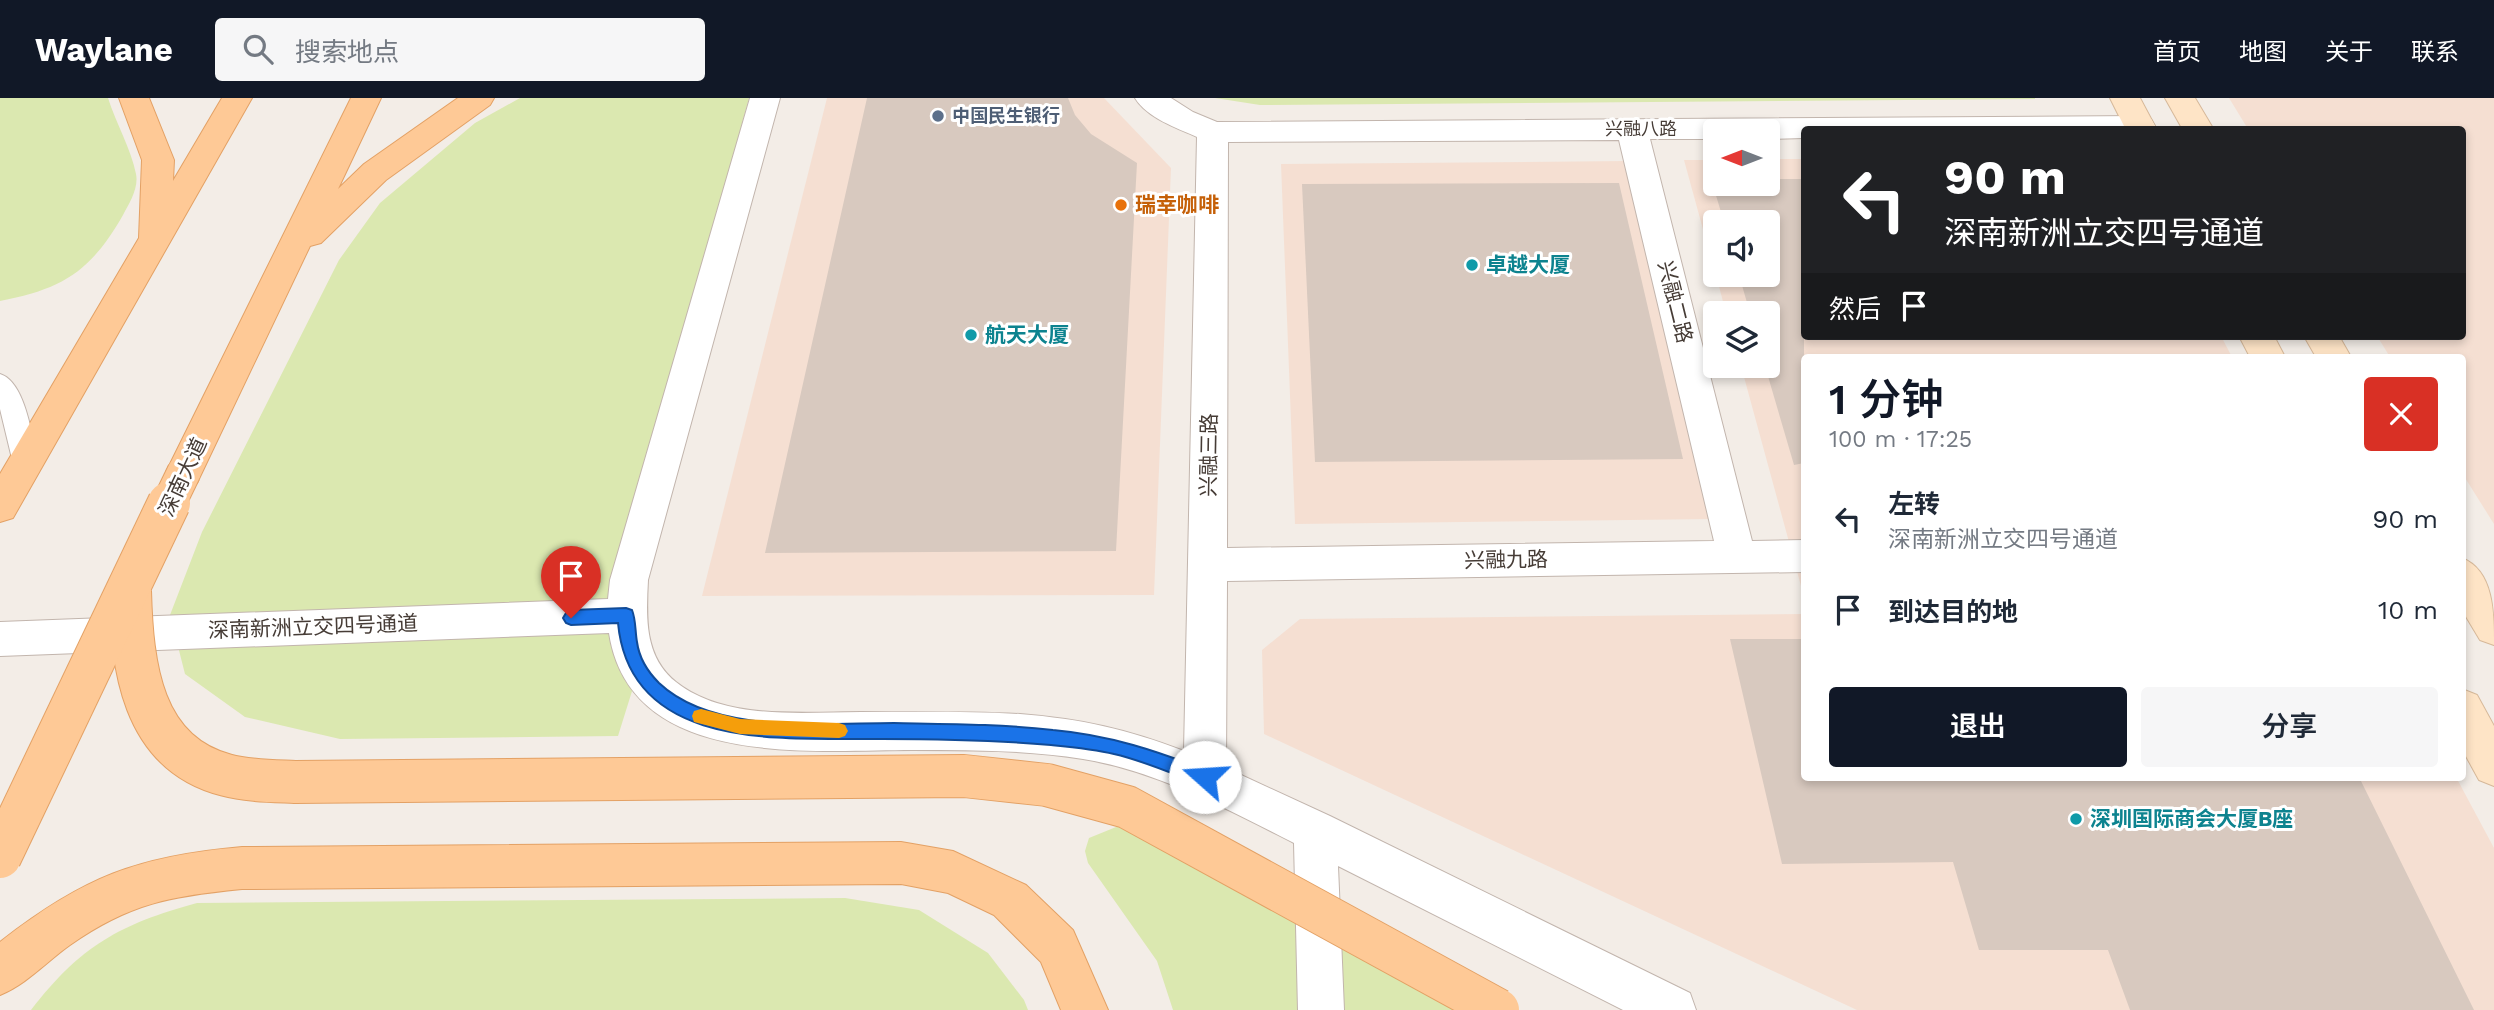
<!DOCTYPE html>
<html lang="zh">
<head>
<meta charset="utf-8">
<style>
	:root { --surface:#fff; --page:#f6f6f7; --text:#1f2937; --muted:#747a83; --accent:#111827 }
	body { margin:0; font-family:"Work Sans","Noto Sans SC",sans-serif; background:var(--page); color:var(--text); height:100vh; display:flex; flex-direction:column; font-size:26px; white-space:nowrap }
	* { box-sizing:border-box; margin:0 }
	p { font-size:23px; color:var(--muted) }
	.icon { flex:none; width:38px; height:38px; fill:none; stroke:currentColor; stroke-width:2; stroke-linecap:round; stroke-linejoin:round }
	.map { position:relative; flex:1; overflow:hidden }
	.panel { position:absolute; left:1801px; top:256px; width:665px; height:427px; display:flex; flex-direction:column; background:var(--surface); border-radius:7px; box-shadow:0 4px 10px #0003 }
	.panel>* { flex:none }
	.top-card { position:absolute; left:1801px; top:28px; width:665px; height:214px; border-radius:7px; box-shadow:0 4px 10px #0003; background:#202124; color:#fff; overflow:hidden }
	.needle { width:46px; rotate:270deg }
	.fabs { position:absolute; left:1703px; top:21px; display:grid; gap:14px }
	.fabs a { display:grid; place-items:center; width:77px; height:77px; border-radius:7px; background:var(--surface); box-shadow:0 4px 10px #0003; font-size:35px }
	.pin { position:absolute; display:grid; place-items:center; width:60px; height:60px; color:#fff; margin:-72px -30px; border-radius:50% 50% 50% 0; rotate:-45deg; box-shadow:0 0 7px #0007 }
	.pin .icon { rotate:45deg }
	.me { position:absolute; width:77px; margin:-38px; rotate:289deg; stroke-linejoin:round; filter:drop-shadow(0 0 5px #0008) }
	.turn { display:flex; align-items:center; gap:24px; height:147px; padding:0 28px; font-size:32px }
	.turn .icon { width:91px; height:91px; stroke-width:2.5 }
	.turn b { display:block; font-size:49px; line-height:60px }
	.then { display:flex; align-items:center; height:66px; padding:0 28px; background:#0003; gap:14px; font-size:26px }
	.round { display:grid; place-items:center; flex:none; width:74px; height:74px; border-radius:7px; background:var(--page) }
	.headline { display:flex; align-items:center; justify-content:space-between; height:119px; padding:0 28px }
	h1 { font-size:42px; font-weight:600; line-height:52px; color:var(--accent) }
	.action { display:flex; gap:14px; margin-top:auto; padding:14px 28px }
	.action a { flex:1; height:80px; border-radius:7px; background:var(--accent); color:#fff; font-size:28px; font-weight:600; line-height:80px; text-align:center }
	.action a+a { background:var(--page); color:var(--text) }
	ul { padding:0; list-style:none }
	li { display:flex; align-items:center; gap:21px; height:91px; padding:0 28px }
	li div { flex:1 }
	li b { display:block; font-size:26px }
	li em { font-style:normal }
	header { display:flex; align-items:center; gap:42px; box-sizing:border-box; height:98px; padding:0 35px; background:var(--accent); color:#fff }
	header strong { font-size:33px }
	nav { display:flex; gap:38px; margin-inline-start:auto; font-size:24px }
	.search { width:490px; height:63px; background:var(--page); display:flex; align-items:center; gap:18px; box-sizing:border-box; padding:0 24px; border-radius:7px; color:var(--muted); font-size:26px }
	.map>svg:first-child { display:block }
	.commercial { fill:#f5dfd2 }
	.green { fill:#dbe8b0 }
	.building { fill:#d8c9bf }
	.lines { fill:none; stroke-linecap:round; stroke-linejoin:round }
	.lane-casing { stroke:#c2b5ad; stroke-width:2 }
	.street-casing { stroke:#c2b5ad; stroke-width:2 }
	.secondary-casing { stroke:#d6b899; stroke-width:2 }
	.primary-casing { stroke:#e3a165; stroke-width:2 }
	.lane { fill:#fff; fill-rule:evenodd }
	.street { fill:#fff; fill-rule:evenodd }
	.secondary { fill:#fee4c6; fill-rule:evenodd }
	.primary { fill:#fec996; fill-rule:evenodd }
	.primary-bridge-far1-casing { stroke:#e3a165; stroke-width:35; stroke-linecap:butt }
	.primary-bridge-casing { stroke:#e3a165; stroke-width:44; stroke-linecap:butt }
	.primary-bridge-far1 { stroke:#fec996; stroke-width:33 }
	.primary-bridge { stroke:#fec996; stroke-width:42 }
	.route { fill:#1a73e8; stroke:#114b97; stroke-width:2 }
	.slow { fill:#f59e0b }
	.service-dot { fill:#5c6f8a; stroke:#fff; stroke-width:2.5 }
	.food-dot { fill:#e8710a; stroke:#fff; stroke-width:2.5 }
	.culture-dot { fill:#0f9aa8; stroke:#fff; stroke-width:2.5 }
	.labels { text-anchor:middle; stroke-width:6; stroke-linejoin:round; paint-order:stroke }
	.far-service-label { font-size:18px; font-weight:bold; fill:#4e5e75; stroke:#fff; text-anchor:start }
	.far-street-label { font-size:18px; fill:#463c36; stroke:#fff }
	.food-label { font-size:21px; font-weight:bold; fill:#c56008; stroke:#fff; text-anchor:start }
	.culture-label { font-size:21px; font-weight:bold; fill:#0d838f; stroke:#fff; text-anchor:start }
	.street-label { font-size:21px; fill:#463c36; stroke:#fff }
</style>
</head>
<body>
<header>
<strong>Waylane</strong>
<div class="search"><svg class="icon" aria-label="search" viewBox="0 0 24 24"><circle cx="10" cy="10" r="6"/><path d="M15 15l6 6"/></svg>搜索地点</div>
<nav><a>首页</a><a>地图</a><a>关于</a><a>联系</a></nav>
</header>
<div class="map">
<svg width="2494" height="912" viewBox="0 0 2494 912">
	<rect width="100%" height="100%" fill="#f3ede7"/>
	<!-- commercial -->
	<g class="commercial">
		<polygon points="827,0 1104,0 1171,70 1154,497 702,498"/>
		<polygon points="2229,0 2494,0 2494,426 2462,375 2462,259 2390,259 2377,238 2462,238 2462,32 2248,31"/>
		<polygon points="1768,61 1804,61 1804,238 2221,238 2232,259 1804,259 1804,499 1741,268 1768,268 1768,215 1726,215 1716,177 1768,177 1768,124 1715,124 1715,175 1684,62 1715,62 1715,86 1768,86"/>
		<polygon points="1628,63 1714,421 1295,426 1281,66"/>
		<polygon points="1804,516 1804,679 2456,679 2494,750 2494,912 1857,912 1264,636 1262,552 1300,521"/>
	</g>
	<!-- green -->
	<g class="green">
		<path d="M0,0h108c8,25 23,51 28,76 3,14 -7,30 -13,41 -32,56 -60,74 -123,86z"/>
		<polygon points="520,0 749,0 622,465 613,510 616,558 633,590 618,638 340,641 245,619 185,576 170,517 202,434 339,162 380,105 475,25"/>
		<polygon points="1215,0 2035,0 2035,1 1260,7"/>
		<polygon points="1121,727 1478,912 1173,912 1157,863 1088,765 1085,753 1089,740"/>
		<path d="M845,800l74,12 69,43 36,47 4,10h-997c49,-64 89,-86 166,-107z"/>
	</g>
	<!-- building -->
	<g class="building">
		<polygon points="867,0 1068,0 1075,17 1091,36 1137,65 1116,453 765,455"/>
		<polygon points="1711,81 1715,81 1715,86 1768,86 1768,81 1804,81 1804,365 1794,367 1765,268 1768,268 1768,215 1750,215 1739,177 1768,177 1768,124 1724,124"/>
		<polygon points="1619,85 1683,361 1315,364 1302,86"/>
		<polygon points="1730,541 1804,541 1804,679 2359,679 2474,912 2130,912 2108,852 1979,852 1953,764 1782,766"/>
	</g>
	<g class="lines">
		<defs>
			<path id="lane" d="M0,276c26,8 32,65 39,89l-4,7 -9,3 -9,-3 -4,-7 -13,-54z"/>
			<path id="street" d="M750,0h30l-132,482c-2,37 -4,77 28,102 49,39 127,30 185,30 53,0 106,-1 159,2 62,5 107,15 164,37l13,-614c-20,-9 -50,-19 -62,-39h36l22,14 24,10 923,-6 11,3 4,7 -2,4h-349v8l-36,1v-8h-53v8h-65l102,402 52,-1v32l-577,9 -1,187 104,48 360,177 6,17h-73l-285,-144 6,144h-46l-4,-167c-67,-34 -137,-72 -211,-84 -56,-9 -113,-9 -170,-9 -102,0 -283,20 -304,-117l-609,23v-34l608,-23 2,-19zM1619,42l95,401 -487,7 1,-406z"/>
			<g id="secondary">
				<polygon points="2110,0 2140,0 2157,32 2126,32"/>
				<polygon points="2165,0 2195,0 2214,32 2183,32"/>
				<polygon points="2239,238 2274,238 2285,259 2250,259"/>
				<polygon points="2304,238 2339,238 2351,259 2316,259"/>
				<path d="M2462,460c32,13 32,55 32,87l-14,-5 -18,-30z"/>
				<polygon points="2462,591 2477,597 2494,628 2494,688 2479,682 2462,651"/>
			</g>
			<g id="primary">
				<polygon points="119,0 149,0 174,62 173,83 222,0 252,0 13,420 0,424 0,376 139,140 142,62"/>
				<polygon points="351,0 381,0 338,91 364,66 458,0 494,0 490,7 386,82 321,145 310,148 197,385 184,389 171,385 166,374"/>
				<path d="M901,744l52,9 73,34 47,45 35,80h-47l-20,-48 -47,-47 -46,-22 -47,-9 -659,5c-71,7 -112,14 -172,56 -24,17 -43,39 -70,50v-53c83,-65 138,-86 242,-95z"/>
			</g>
		</defs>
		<!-- lane casing -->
		<use href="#lane" class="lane-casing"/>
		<!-- street casing -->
		<use href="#street" class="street-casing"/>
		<!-- secondary casing -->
		<use href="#secondary" class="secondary-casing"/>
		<!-- primary casing -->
		<use href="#primary" class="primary-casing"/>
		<!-- lane -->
		<use href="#lane" class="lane"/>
		<!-- street -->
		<use href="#street" class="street"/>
		<!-- secondary -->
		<use href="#secondary" class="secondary"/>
		<!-- primary -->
		<use href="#primary" class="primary"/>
		<defs>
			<polyline id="primary-bridge-far1" points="168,407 184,374"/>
			<g id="primary-bridge">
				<path d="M130,493c2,74 11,162 96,184 22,6 46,6 69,7l669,-6 83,9 80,22 371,203"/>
				<polyline points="0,759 169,405"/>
			</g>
		</defs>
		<!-- primary-bridge-far1 casing -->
		<use href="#primary-bridge-far1" class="primary-bridge-far1-casing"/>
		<!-- primary-bridge casing -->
		<use href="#primary-bridge" class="primary-bridge-casing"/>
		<!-- primary-bridge-far1 -->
		<use href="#primary-bridge-far1" class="primary-bridge-far1"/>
		<!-- primary-bridge -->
		<use href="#primary-bridge" class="primary-bridge"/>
	</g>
	<!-- route -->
	<path class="route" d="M626,510l6,2c4,10 3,21 5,32 2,15 11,30 22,41 55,52 164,40 235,40 53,1 106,1 159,7 57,5 104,21 158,42l2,5 -2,6 -6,3c-30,-11 -60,-25 -91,-32 -20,-5 -42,-7 -63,-9 -56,-5 -112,-6 -169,-6 -96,-1 -252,14 -264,-116l-47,2 -5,-2 -3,-5 3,-5 5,-3z"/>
	<!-- slow -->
	<polygon class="slow" points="701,611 740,621 839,625 845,627 848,633 845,638 839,640 740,636 694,624 692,618 694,613"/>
	<!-- markers -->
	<circle class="service-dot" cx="938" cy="18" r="7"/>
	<circle class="food-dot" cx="1121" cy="107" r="7"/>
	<g class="culture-dot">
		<circle cx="1472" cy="167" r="7"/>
		<circle cx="971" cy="237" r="7"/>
		<circle cx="2076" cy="721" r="7"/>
	</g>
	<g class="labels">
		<!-- far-service labels -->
		<g class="far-service-label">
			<text x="952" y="24">中国民生银行</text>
		</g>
		<!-- far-street labels -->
		<g class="far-street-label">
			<text x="1641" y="37">兴融八路</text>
		</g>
		<!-- food labels -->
		<g class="food-label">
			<text x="1135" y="114">瑞幸咖啡</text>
		</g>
		<!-- culture labels -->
		<g class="culture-label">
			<text x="1486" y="174">卓越大厦</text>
			<text x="985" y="244">航天大厦</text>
			<text x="2090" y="728">深圳国际商会大厦B座</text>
		</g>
		<!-- street labels -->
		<g class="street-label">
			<text transform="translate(1675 204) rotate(76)" y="7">兴融二路</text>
			<text transform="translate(1209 357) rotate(-89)" y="7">兴融三路</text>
			<text transform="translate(183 379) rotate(-65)" y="7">深南大道</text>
			<text transform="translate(1506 462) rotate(-1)" y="7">兴融九路</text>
			<text transform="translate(313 529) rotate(-2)" y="7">深南新洲立交四号通道</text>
		</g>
	</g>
</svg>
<div class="fabs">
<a><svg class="needle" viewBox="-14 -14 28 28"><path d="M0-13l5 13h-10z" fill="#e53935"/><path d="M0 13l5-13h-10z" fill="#747a83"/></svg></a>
<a><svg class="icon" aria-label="sound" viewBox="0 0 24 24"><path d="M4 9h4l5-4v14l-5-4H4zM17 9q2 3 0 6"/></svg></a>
<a><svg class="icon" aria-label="layers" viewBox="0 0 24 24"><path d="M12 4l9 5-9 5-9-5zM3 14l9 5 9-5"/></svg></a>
</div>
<div class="pin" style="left:571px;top:520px;background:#d93025"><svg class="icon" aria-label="arrive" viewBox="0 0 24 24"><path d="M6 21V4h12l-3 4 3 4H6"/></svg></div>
<svg class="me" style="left:1205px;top:679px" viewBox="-20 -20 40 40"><circle r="19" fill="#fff"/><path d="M0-13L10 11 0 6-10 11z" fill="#1a73e8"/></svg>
<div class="top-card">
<div class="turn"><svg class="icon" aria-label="left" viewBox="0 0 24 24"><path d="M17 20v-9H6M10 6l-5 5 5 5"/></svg><div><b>90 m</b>深南新洲立交四号通道</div></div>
<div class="then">然后<svg class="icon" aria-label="arrive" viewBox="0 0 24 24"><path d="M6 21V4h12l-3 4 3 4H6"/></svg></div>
</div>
<section class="panel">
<div class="headline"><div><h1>1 分钟</h1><p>100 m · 17:25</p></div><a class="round" style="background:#d93025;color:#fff"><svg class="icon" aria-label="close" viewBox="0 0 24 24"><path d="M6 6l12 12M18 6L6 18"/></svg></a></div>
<ul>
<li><svg class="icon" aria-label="left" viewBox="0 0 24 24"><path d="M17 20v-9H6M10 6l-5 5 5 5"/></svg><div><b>左转</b><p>深南新洲立交四号通道</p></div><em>90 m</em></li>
<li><svg class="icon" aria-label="arrive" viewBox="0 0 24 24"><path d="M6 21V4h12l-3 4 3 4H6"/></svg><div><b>到达目的地</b></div><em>10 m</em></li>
</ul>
<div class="action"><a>退出</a><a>分享</a></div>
</section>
</div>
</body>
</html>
